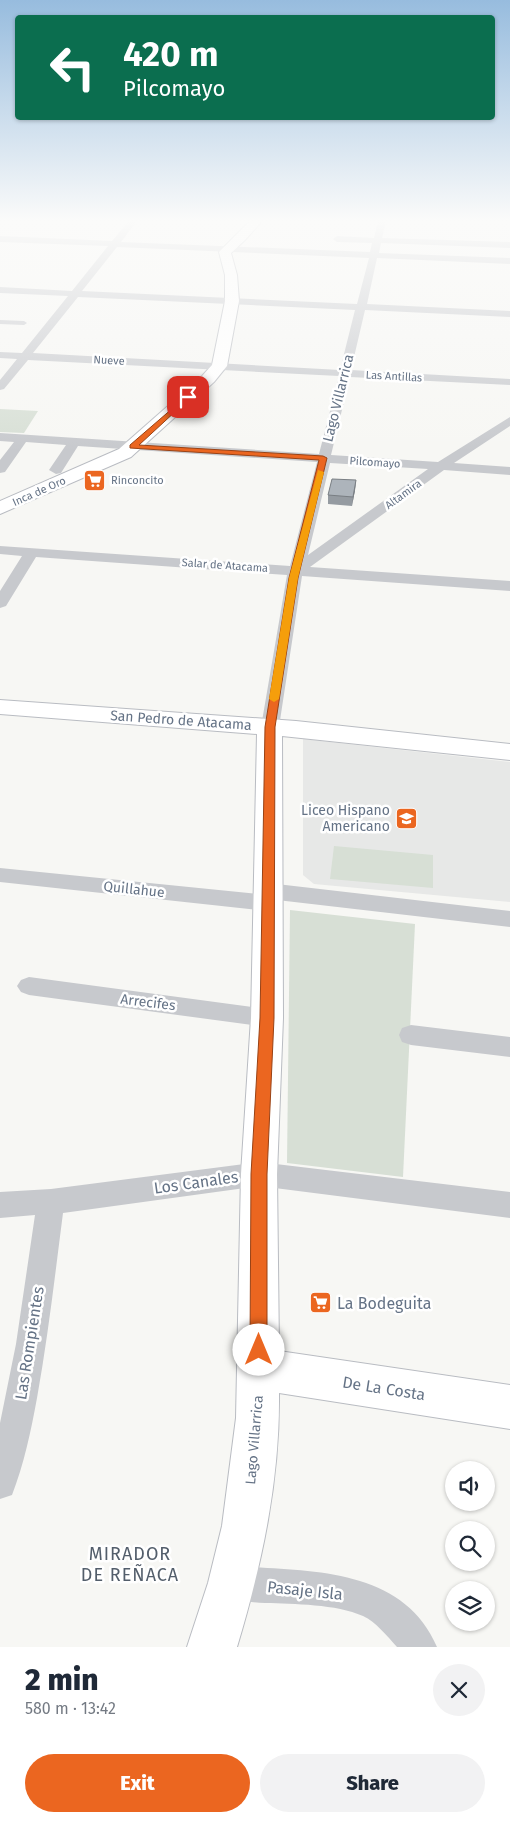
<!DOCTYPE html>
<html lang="en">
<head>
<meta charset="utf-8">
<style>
	:root { --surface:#fff; --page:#f2f2f3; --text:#1f2937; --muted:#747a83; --accent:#eb6620 }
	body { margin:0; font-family:"Fira Sans",sans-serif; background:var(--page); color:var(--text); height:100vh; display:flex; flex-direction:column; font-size:19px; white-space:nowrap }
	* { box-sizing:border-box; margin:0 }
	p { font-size:16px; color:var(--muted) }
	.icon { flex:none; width:28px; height:28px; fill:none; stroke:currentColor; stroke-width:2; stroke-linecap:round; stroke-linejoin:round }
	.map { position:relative; height:1647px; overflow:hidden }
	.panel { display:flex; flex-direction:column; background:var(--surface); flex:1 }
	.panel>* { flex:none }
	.banner { position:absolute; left:15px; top:15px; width:480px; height:105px; border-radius:5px; box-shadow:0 1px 4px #0004; background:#0b6e4f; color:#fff; overflow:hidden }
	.buttons { position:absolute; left:445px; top:1461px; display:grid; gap:10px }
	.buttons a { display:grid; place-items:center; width:50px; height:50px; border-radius:50%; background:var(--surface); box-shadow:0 1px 4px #0004; font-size:25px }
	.pin { position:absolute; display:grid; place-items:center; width:42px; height:42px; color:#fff; margin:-21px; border-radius:10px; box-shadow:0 2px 8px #0006 }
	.me { position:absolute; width:55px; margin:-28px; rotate:0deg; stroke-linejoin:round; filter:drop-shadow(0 0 4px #0008) }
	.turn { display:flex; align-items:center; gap:18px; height:105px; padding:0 25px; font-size:22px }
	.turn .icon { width:65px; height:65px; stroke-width:2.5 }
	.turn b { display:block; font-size:35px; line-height:42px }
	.round { display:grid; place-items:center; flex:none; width:52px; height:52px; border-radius:26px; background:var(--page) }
	.headline { display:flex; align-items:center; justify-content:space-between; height:85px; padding:0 25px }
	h1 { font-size:30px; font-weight:800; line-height:38px }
	.cta { display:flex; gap:10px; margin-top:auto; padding:10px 25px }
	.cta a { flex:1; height:58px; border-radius:30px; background:var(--accent); color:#fff; font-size:20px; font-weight:800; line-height:58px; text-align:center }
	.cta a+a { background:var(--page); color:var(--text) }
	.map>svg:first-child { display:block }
	.built { fill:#e7e8e7 }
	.green { fill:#d7dfd5 }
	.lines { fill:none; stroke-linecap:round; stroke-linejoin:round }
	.secondary-casing { stroke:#b9bcc2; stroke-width:2 }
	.lane { fill:#c7c9cd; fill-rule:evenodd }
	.street { fill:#c7c9cd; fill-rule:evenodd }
	.secondary { fill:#fff; fill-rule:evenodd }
	.wall { fill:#959ba1 }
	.shaded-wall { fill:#797e83 }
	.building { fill:#adb4bb; stroke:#797e83 }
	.route { fill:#eb6620; stroke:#994215 }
	.slow { fill:#f59e0b }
	.labels { text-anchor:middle; stroke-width:5; stroke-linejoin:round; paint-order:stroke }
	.far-street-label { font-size:11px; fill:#657386; stroke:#fff }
	.far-poi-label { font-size:11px; fill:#657386; stroke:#fff; text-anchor:start }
	.street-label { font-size:14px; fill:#657386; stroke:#fff }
	.poi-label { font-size:14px; fill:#657386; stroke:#fff; text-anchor:end }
	.near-street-label { font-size:16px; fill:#657386; stroke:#fff }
	.near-poi-label { font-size:16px; fill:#657386; stroke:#fff; text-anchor:start }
	.near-neighbourhood-label { font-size:18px; letter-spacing:1px; fill:#535e6b; stroke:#fff }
</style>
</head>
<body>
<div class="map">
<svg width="510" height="1647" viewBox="0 0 510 1647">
	<rect width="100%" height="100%" fill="#f7f7f4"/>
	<!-- built -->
	<polygon class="built" points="303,739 510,762 510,902 314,884 303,875"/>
	<!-- green -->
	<g class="green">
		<polygon points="0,409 38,411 24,433 0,432"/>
		<polygon points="334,846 433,855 433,888 330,879"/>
		<polygon points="290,910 415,924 403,1177 287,1163"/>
	</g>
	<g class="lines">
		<defs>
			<g id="secondary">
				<polygon points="250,221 262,221 245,240 231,253 237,275 239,301 227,366 214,382 131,457 0,514 0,501 119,449 202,376 212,365 225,301 225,275 219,252"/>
				<path d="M0,700l296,21 214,23v16l-228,-24 1,282 -6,156 2,177 231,34v44l-231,-36c1,87 -17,171 -42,254h-50l21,-64 14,-57 14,-108 5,-244 10,-156 6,-284 -257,-20z"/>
			</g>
		</defs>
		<!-- secondary casing -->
		<use href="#secondary" class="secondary-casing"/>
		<!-- lane -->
		<polygon class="lane" points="0,320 24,321 27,323 24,325 0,324"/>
		<!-- street -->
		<g class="street">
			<path d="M129,221h8l-16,21 249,10 2,-9 -35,-1 -4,-3 4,-3 37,2 4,-17h8l-4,17 128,4v6l-129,-5 -2,10 131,5v6l-133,-6 -10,46 143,7v6l-145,-7 -14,60 159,9v6l-160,-8 -19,78 107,7 72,-45v9l-56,37 56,4v8l-66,-5 -134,97 200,14v10l-208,-15 -23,151 -3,4 -6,1 -6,-1 -3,-4 26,-152 -251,-18 -30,49 -6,2v-17l22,-35 -22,-2v-8l290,20 27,-104 -239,-16 -17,27 -5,1 -7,-4 17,-25 -40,-3 -21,30 -5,1v-13l14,-18 -14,-1v-8l319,21 20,-78 -311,-16 -24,29 -4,1v-10l17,-21 -17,-1v-6l22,1 46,-57 -68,-3v-6l72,4 36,-45 -108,-4v-6l112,5zM117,247l252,11 -12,46 -275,-13zM78,297l277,13 -15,60 -307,-17zM330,463l98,6 -120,86z"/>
			<polygon points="0,868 259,894 257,891 260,886 268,883 510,911 510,927 277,900 279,903 276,908 268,911 0,882"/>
			<polygon points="29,977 267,1009 275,1011 279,1018 275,1025 267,1027 29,995 21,992 17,986 21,980"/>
			<polygon points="411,1025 510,1037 510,1057 411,1045 402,1042 399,1035 402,1028"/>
			<path d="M259,1162l251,30v26l-251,-32 -196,27c-8,62 -15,124 -26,185 -6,33 -13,66 -25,97l-12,4v-76l16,-79 19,-129 -35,3v-26l51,-3z"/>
			<path d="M232,1566c73,5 171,0 205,81h-40c-10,-11 -21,-25 -34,-31 -27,-12 -69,-12 -98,-13 -16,-1 -31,-2 -45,-8l-5,-12 5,-12z"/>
		</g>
		<!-- secondary -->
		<use href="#secondary" class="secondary"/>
	</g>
	<!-- wall -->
	<polygon class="wall" points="356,480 355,490 352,506 328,504 328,495"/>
	<!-- shaded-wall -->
	<polygon class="shaded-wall" points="356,480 355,490 352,506 353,497"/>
	<!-- building -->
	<polygon class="building" points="332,479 356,480 353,497 328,495"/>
	<!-- sky -->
	<linearGradient id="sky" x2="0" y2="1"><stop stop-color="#97bcde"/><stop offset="0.49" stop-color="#fbfbfa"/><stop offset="1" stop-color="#fbfbfa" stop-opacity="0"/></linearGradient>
	<rect width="510" height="451" fill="url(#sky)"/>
	<!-- route -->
	<polygon class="route" points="188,395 191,397 190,398 139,445 323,456 327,458 298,578 275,727 274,1018 267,1174 267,1350 265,1356 259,1358 253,1356 250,1350 251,1174 260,1018 265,727 289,578 319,460 130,448 130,445"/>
	<!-- slow -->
	<polygon class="slow" points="318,470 324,472 298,578 279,699 274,702 269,699 289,578"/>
	<!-- icons -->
	<defs>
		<symbol id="supermarket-square" viewBox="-11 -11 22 22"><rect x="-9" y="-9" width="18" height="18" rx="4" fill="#eb6620" stroke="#fff"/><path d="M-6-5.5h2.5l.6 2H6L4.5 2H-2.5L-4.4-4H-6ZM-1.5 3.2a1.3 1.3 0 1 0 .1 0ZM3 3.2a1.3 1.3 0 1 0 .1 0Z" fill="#fff"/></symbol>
		<symbol id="school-square" viewBox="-11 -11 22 22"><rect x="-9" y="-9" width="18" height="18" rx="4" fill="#eb6620" stroke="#fff"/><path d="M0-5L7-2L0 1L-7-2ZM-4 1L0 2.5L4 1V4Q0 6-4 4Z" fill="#fff"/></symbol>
	</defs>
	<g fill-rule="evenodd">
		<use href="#supermarket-square" x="82" y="468" width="25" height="25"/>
		<use href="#school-square" x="394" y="806" width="25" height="25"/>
		<use href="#supermarket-square" x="308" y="1290" width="25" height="25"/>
	</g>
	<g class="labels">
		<!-- far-street labels -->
		<g class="far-street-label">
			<text transform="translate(109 360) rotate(3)" y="4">Nueve</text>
			<text transform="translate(394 376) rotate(3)" y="4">Las Antillas</text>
			<text transform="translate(375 462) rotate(4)" y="4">Pilcomayo</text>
			<text transform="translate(39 491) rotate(-24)" y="4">Inca de Oro</text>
			<text transform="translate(403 494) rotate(-36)" y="4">Altamira</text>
			<text transform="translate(225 565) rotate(4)" y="4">Salar de Atacama</text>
		</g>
		<!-- far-poi labels -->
		<g class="far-poi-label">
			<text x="111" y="484">Rinconcito</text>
		</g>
		<!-- street labels -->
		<g class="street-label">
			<text transform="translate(338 398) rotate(-76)" y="5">Lago Villarrica</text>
			<text transform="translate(181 720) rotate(4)" y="5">San Pedro de Atacama</text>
			<text transform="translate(134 889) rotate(6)" y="5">Quillahue</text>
			<text transform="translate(148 1002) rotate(7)" y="5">Arrecifes</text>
			<text transform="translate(254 1440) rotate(-85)" y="5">Lago Villarrica</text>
		</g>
		<!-- poi labels -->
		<g class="poi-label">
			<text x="390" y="815">Liceo Hispano<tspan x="390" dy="16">Americano</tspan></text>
		</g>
		<!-- near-street labels -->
		<g class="near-street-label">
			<text transform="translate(196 1182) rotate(-8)" y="6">Los Canales</text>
			<text transform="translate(29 1343) rotate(-81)" y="6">Las Rompientes</text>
			<text transform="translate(384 1388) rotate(9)" y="6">De La Costa</text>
			<text transform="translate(305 1590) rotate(6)" y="6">Pasaje Isla</text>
		</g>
		<!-- near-poi labels -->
		<g class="near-poi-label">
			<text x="337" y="1309">La Bodeguita</text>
		</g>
		<!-- near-neighbourhood labels -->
		<g class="near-neighbourhood-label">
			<text x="130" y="1560">MIRADOR<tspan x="130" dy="21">DE REÑACA</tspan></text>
		</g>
	</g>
</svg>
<div class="buttons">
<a><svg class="icon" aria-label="sound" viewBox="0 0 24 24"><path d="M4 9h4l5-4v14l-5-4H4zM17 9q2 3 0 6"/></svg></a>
<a><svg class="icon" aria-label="search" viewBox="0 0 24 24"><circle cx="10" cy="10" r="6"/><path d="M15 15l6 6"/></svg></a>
<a><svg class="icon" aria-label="layers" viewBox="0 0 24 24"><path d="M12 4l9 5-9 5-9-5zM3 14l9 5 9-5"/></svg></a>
</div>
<div class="pin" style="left:188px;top:397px;background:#d93025"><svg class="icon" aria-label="arrive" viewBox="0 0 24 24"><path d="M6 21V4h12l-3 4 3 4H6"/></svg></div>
<svg class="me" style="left:259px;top:1350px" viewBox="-20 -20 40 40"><circle r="19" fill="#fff"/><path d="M0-13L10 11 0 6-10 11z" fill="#eb6620"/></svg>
<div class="banner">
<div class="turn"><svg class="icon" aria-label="left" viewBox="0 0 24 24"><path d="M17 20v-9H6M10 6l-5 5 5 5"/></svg><div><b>420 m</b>Pilcomayo</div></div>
</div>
</div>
<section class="panel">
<div class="headline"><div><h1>2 min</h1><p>580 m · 13:42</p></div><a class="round"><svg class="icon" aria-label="close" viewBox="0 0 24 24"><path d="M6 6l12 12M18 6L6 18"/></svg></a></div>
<div class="cta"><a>Exit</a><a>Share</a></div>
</section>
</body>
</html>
